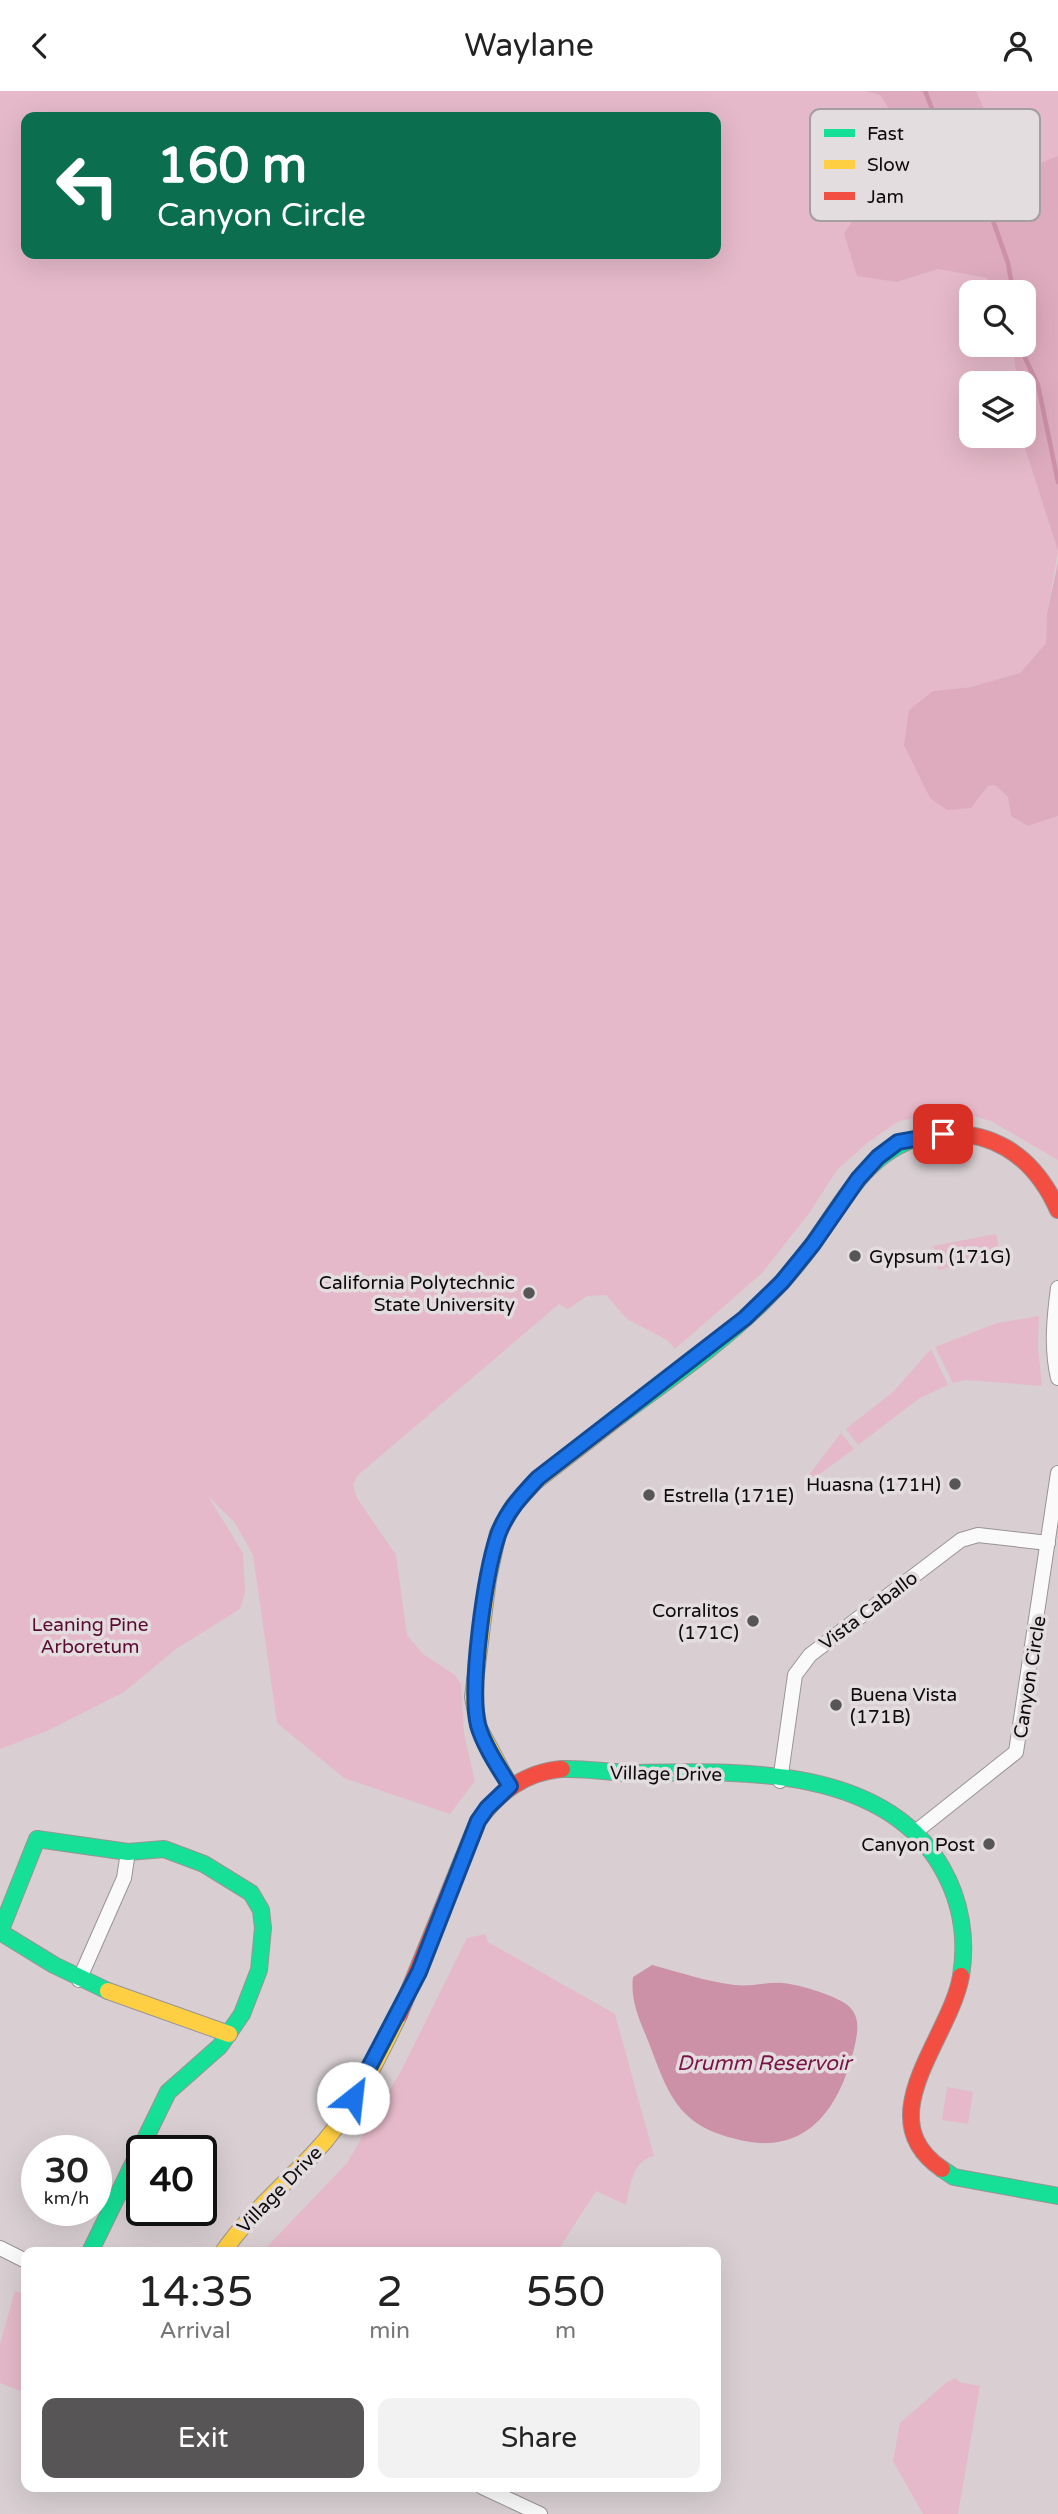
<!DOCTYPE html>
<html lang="en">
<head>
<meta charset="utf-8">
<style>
	:root { --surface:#fff; --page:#f2f2f2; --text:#222; --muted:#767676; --accent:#585556 }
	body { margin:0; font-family:"Varela Round",sans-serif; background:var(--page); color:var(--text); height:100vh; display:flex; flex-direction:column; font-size:26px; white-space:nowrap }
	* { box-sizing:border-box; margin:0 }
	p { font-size:23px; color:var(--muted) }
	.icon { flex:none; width:38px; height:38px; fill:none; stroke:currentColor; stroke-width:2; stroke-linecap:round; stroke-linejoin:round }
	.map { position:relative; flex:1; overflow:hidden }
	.panel { position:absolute; left:21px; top:2156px; width:700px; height:245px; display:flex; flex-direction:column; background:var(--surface); border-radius:14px; box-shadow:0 7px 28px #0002 }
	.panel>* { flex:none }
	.top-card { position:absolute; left:21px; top:21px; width:700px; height:147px; border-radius:14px; box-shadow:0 7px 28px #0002; background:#0b6e4f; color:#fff; overflow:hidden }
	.controls { position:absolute; left:959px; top:189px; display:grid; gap:14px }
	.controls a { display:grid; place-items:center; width:77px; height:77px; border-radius:14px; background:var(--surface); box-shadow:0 7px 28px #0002; font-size:35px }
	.speed { position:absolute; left:21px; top:2044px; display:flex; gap:14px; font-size:35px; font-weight:700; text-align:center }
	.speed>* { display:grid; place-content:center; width:91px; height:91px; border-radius:50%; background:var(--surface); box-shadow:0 7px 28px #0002; line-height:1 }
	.speed small { font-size:18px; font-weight:400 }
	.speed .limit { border:4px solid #111; border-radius:10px; background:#fff; color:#111 }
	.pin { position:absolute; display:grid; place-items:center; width:60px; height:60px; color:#fff; margin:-30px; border-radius:14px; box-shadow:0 4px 10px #0006 }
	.me { position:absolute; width:77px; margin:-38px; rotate:29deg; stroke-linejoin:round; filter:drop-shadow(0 0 5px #0008) }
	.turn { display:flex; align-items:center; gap:24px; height:147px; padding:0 21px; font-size:32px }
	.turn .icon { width:91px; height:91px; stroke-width:2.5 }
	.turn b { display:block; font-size:49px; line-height:60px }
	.eta { display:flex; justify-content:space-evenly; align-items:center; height:119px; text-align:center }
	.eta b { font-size:42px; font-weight:600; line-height:49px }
	.cta { display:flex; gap:14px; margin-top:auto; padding:14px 21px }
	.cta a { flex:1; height:80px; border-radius:14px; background:var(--accent); color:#fff; font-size:28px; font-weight:600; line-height:80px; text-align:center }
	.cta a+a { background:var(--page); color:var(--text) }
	header { display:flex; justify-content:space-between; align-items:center; height:91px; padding:0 21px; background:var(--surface); font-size:32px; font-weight:600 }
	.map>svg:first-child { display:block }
	.built { fill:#d9cfd2; fill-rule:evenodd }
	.green { fill:#e5b9c9; fill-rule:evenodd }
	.forest { fill:#ddabbd }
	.water { fill:#cc90a7 }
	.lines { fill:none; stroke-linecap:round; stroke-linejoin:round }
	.stream { stroke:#cc90a7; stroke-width:4.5 }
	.street-casing { stroke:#989496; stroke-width:16 }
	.fast-casing { stroke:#989496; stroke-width:18 }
	.slow-casing { stroke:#989496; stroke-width:18 }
	.jam-casing { stroke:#989496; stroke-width:18 }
	.street { stroke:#fbfafa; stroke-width:14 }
	.fast { stroke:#16e098; stroke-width:16 }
	.slow { stroke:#ffcf43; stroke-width:16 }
	.jam { stroke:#f24e42; stroke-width:16 }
	.route-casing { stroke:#114b97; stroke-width:18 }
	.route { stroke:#1a73e8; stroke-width:12 }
	.poi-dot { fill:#585556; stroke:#e4dddf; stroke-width:2.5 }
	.labels { text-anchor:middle; stroke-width:7; stroke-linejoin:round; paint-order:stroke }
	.poi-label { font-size:19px; fill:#0d0b0c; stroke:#e4dddf; text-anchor:end }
	.street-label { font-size:19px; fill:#0d0b0c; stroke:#e4dddf }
	.park-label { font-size:19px; fill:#590b31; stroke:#e4dddf }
	.water-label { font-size:21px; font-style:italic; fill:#7a1346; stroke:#e4dddf }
	.key { fill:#e4dddf; stroke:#a49ea0; stroke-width:2 }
	.key-label { font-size:19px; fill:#0d0b0c }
</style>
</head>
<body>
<header><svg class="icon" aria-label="back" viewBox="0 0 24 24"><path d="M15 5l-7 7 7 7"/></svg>Waylane<svg class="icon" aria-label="person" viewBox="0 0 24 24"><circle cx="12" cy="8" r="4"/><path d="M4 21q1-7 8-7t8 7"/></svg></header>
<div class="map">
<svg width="1058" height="2423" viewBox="0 0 1058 2423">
	<rect width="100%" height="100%" fill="#e3dee0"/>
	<!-- built -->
	<path class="built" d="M0,0h1058v2423h-1058zM26,26h690v137h-690zM971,201h53v53h-53zM971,292h53v53h-53zM37,2060h59v59h-59zM142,2060h59v59h-59zM26,2161h690v235h-690z"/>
	<!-- green -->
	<g class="green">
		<path d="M0,0h865l15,4 21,33 -23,57 -34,48 53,49 41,-13 50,9 7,14h-24v53h42l4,38h-46v53h50l37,115 -11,62 -1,30 -26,30 -49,14 -38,4 38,117 17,-22 8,-1 12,12 3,19 17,10 30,-10v344l-67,-39 -35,-10 -57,10 -32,22 -30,27 -27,42 -48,61 -87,76 -8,-9 -40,-21 -21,-24 -19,1 -19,13 -9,-5 -202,172 -4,9 4,13 39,57 11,80 16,19 32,21 6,9 3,50 11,47 -25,33 -106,-36 -67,-55 -24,-168 -18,-32 -27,-27 35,57 2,40 -5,16 -64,40 -52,43 -77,39 -47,18zM26,26h690v137h-690z"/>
		<polygon points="976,0 1058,0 1058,65 1014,82"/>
		<polygon points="996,1143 1000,1165 938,1179 933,1155"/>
		<polygon points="1039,1225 1038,1257 1042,1295 966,1289 953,1292 935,1256 997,1232"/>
		<polygon points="931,1258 948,1294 920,1307 858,1354 846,1338 894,1300"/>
		<polygon points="841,1342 854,1358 806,1393 805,1389"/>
		<path d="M485,1843l3,8 127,72 39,142c-22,5 -24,31 -28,49l-30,-14 -39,61h-295l85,-89 55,-94 65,-131z"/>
		<polygon points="947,1996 973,2001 968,2033 942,2029"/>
		<polygon points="15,2200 26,2203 26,2302 0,2292 0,2253"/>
		<polygon points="956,2287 959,2291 980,2295 958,2423 923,2423 893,2370 900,2332 947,2291"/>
	</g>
	<!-- forest -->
	<g class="forest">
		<polygon points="865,0 976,0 1014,82 1058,65 1058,460 1021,345 1024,345 1024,292 1017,292 1013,254 1024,254 1024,201 995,201 987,187 938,178 897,191 857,185 844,142 878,94 901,37 880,4"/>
		<polygon points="1058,471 1058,725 1028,735 1011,725 1008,706 995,694 988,695 971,717 947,719 930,707 904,654 909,619 933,600 971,596 1020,582 1046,552 1047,522"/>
	</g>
	<!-- water -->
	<path class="water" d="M652,1874c27,7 55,17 83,20 15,2 31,-3 47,-2 16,1 47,11 61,19 19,11 15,29 11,47 -16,64 -51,110 -122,89 -15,-4 -31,-10 -43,-21 -21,-18 -30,-48 -40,-74 -9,-22 -19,-42 -16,-66z"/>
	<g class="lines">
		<!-- stream -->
		<g class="stream">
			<polyline points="925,0 958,83 990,121 1008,172 1013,201"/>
			<polyline points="1019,254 1038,294 1058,391"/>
		</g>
		<defs>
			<g id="street">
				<path d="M1058,1197c-4,30 -7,60 0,90"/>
				<polyline points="780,1690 795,1584 810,1564 961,1449 978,1444 1048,1452"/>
				<polyline points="914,1742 1016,1661 1058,1382"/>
				<polyline points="79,1889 124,1787 128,1761"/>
				<polyline points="0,2157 26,2170"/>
				<polyline points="482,2396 540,2423"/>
			</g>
			<g id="fast">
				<path d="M620,1325c48,-36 99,-71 142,-113 19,-19 37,-39 52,-61 31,-43 56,-95 113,-106"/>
				<path d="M562,1678c25,-1 50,4 75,4 101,-2 247,-8 305,95 19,33 25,71 19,108"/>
				<polyline points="942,2078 954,2086 1058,2105"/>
				<polyline points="90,2161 168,2001 220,1955 242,1923 259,1879 263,1837 261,1819 251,1802 204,1773 164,1758 128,1761 37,1748 0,1841 54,1874 108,1900"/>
			</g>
			<g id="slow">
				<polyline points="510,1695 479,1637 473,1606 488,1488 498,1442 513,1415 535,1391 620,1325"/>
				<polyline points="108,1900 229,1943"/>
				<path d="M223,2161c29,-42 69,-73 102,-111 31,-37 53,-83 74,-126"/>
			</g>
			<g id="jam">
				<path d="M927,1045c61,-11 106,18 131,74"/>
				<path d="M399,1924l79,-194c21,-29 47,-49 84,-52"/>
				<path d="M942,2078c-75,-51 8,-130 19,-193"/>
			</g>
		</defs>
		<!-- street casing -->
		<use href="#street" class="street-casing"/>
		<!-- fast casing -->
		<use href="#fast" class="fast-casing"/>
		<!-- slow casing -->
		<use href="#slow" class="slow-casing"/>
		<!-- jam casing -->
		<use href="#jam" class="jam-casing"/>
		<!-- street -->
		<use href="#street" class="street"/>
		<!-- fast -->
		<use href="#fast" class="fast"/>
		<!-- slow -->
		<use href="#slow" class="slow"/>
		<!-- jam -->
		<use href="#jam" class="jam"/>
	</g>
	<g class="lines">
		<defs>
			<path id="route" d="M353,2007l66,-126 59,-151 9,-13 23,-22c-11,-18 -26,-40 -32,-61 -9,-39 7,-151 20,-190 8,-23 24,-40 40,-57l207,-160 37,-36 31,-38 45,-65 20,-22 20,-15 45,-8"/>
		</defs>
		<!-- route casing -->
		<use href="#route" class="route-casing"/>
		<!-- route -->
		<use href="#route" class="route"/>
	</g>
	<!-- markers -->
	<g class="poi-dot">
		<circle cx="855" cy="1165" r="7"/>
		<circle cx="529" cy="1202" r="7"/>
		<circle cx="955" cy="1393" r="7"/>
		<circle cx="649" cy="1404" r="7"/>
		<circle cx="753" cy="1530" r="7"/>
		<circle cx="836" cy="1614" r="7"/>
		<circle cx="989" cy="1753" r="7"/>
	</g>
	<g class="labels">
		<!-- poi labels -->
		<g class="poi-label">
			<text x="869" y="1172" text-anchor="start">Gypsum (171G)</text>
			<text x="515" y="1198">California Polytechnic<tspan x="515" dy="22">State University</tspan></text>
			<text x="941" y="1400">Huasna (171H)</text>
			<text x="663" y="1411" text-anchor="start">Estrella (171E)</text>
			<text x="739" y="1526">Corralitos<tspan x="739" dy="22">(171C)</tspan></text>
			<text x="850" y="1610" text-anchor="start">Buena Vista<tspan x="850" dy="22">(171B)</tspan></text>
			<text x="975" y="1760">Canyon Post</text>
		</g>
		<!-- street labels -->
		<g class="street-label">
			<text transform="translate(868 1519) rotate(-37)" y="7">Vista Caballo</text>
			<text transform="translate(1029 1586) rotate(-81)" y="7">Canyon Circle</text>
			<text transform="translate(666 1682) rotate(1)" y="7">Village Drive</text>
			<text transform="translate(279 2098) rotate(-46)" y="7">Village Drive</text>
		</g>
		<!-- park labels -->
		<g class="park-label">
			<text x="90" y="1540">Leaning Pine<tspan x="90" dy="22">Arboretum</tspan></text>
		</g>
		<!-- water labels -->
		<g class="water-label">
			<text x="764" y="1979">Drumm Reservoir</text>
		</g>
	</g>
	<!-- legend -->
	<rect x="810" y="18" width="230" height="112" rx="10" class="key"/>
	<rect x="824" y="38" width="31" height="8" fill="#16e098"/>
	<rect x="824" y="69" width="31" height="9" fill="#ffcf43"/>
	<rect x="824" y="101" width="31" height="8" fill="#f24e42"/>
	<g class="key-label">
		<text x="867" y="49">Fast</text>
		<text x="867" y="80">Slow</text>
		<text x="867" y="112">Jam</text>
	</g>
</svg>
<div class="controls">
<a><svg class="icon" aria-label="search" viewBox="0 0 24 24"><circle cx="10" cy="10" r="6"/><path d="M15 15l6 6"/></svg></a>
<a><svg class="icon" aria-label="layers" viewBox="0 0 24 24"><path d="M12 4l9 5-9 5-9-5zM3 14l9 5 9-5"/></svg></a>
</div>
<div class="speed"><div>30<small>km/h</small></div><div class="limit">40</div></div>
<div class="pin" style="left:943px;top:1043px;background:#d93025"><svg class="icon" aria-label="arrive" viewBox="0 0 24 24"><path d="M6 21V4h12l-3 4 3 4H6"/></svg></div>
<svg class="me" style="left:353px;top:2007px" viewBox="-20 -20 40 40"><circle r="19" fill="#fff"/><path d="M0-13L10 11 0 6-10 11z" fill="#1a73e8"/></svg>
<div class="top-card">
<div class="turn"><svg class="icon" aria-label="left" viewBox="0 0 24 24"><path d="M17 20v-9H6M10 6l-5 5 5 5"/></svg><div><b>160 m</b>Canyon Circle</div></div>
</div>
<section class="panel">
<div class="eta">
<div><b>14:35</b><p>Arrival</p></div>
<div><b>2</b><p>min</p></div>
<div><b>550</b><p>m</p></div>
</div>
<div class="cta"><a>Exit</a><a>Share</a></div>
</section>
</div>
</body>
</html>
